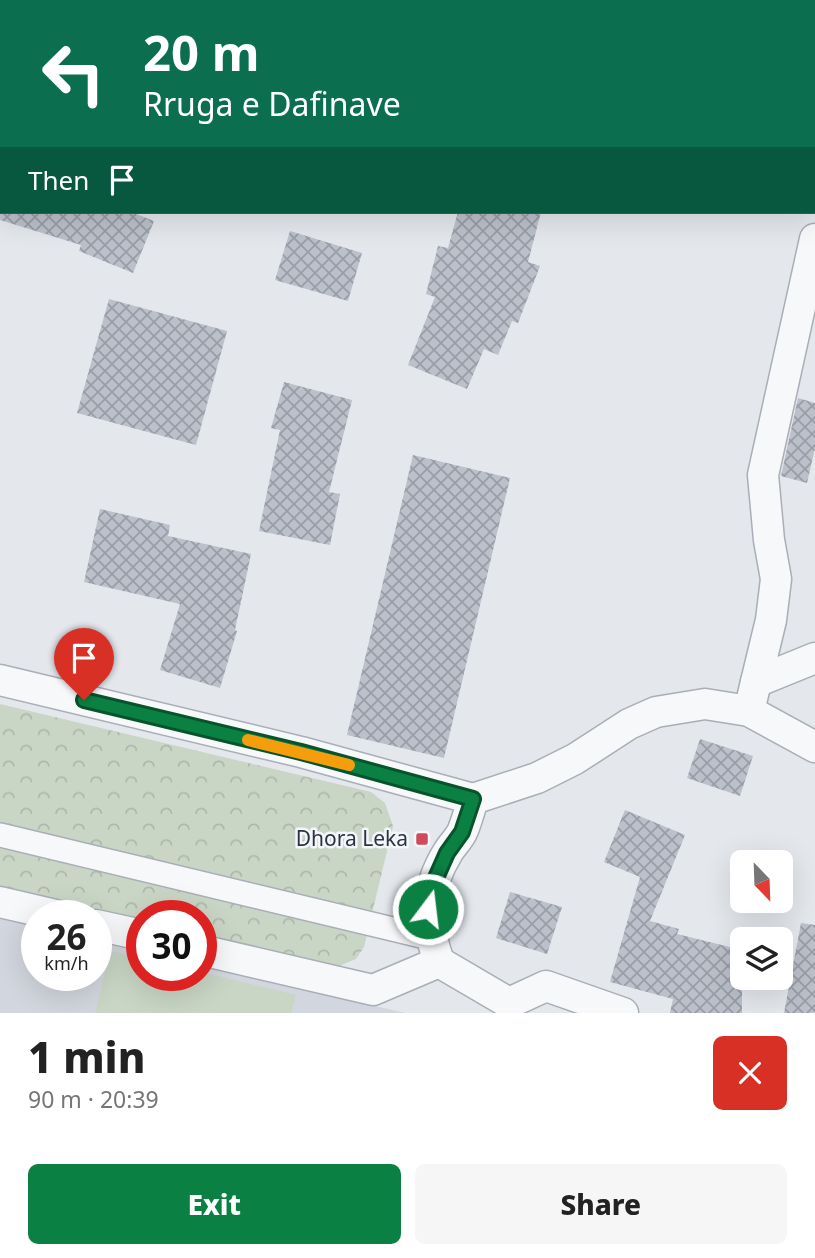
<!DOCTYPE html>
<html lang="en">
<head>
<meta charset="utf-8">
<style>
	:root { --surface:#fff; --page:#f6f6f6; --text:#222; --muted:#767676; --accent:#0b8043 }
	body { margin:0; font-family:"Noto Sans",sans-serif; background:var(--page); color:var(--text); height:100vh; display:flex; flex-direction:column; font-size:26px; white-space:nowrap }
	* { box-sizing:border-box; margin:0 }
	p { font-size:23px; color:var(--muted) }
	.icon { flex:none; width:38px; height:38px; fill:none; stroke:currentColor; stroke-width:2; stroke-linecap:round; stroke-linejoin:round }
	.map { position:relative; height:1013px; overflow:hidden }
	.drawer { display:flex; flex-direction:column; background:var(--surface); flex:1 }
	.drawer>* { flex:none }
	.hud { position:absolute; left:0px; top:0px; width:816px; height:214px; box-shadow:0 7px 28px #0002; background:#0b6e4f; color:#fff; overflow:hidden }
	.needle { width:46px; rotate:157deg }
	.tools { position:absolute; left:730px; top:850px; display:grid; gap:14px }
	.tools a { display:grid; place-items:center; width:63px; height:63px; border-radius:10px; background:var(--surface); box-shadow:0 7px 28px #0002; font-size:35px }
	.speed { position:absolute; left:21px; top:900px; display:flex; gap:14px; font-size:35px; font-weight:700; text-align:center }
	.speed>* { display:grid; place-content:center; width:91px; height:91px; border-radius:50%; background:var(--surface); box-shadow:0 7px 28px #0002; line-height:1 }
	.speed small { font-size:18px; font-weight:400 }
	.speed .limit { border:10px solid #d22; background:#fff; color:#111 }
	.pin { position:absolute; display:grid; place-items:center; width:60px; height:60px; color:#fff; margin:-72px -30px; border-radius:50% 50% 50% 0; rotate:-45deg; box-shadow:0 0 7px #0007 }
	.pin .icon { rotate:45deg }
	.me { position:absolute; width:77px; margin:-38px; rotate:15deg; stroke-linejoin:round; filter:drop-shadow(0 0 5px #0008) }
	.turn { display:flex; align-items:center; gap:24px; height:147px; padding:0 28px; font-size:32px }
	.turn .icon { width:91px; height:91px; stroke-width:2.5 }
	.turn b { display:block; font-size:49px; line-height:60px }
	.then { display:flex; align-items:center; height:66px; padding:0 28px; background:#0003; gap:14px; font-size:26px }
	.round { display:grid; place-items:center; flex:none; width:74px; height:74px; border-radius:10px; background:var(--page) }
	.headline { display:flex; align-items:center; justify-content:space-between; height:119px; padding:0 28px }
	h1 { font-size:42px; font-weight:800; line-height:52px }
	.cta { display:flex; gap:14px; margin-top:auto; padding:14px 28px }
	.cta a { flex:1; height:80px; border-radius:10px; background:var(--accent); color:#fff; font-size:28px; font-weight:800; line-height:80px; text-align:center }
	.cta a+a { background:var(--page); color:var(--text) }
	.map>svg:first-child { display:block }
	.built { fill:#d2d6de }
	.forest { fill:url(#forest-crowns) }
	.pitch { fill:#c9d6c5 }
	.building { fill:url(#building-cross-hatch) }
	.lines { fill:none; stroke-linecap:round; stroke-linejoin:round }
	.pedestrian-casing { stroke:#a9aeb7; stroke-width:26 }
	.minor-casing { stroke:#a9aeb7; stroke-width:33 }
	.pedestrian { stroke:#f7f8fa; stroke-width:23 }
	.minor { stroke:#f7f8fa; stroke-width:30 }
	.route-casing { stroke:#07532c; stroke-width:18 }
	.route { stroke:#0b8043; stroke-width:12 }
	.slow { stroke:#f59e0b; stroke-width:12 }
	.poi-dot { fill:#d1495b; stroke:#f4f6f9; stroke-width:2.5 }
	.labels { text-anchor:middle; stroke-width:5; stroke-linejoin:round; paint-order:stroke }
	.poi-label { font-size:21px; fill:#2b3445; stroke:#f4f6f9; text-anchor:end }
</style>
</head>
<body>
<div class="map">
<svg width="815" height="1013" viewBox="0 0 815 1013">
	<defs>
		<pattern id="forest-crowns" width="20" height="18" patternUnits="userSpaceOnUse" patternTransform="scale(1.75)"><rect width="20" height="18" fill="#c9d6c5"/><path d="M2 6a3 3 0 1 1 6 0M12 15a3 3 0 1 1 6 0" fill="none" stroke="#adb8ab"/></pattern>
		<pattern id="building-cross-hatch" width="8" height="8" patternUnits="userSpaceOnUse" patternTransform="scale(1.75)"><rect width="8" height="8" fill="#bbc0ca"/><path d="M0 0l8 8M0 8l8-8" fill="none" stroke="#989da6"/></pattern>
	</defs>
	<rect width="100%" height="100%" fill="#e4e7ec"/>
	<!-- built -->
	<polygon class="built" points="0,919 37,927 37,975 96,975 96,941 142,951 142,975 201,975 201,965 405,1013 0,1013"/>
	<!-- forest -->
	<polygon class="forest" points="0,704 371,792 385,803 393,826 364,947 356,959 334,968 201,937 201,915 142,915 142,922 0,889"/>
	<!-- pitch -->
	<polygon class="pitch" points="110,951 142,958 142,975 201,975 201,972 296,995 291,1013 95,1013"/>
	<!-- building -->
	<g class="building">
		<polygon points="0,212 131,212 154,221 133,273 79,251 81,245 0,220"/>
		<polygon points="458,212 541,212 528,262 540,266 518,323 512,321 498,355 484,349 467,389 408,365 435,297 426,294 438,246 448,248"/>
		<polygon points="290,231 362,253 348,301 275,280"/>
		<polygon points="109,299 227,331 196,445 77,413"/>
		<polygon points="284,382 352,400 329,492 340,494 330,545 259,531 280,430 271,428"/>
		<polygon points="798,398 815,403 815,448 807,483 781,476"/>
		<polygon points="413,455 510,478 444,758 347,735"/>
		<polygon points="100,509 170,525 168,536 251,554 235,630 237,631 220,688 160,670 180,604 84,582"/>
		<polygon points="700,739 753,756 740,796 687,778"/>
		<polygon points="625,810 685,835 650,921 679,929 677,934 742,950 742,1013 670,1013 673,999 610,982 640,877 604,862"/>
		<polygon points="510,892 562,907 547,954 496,938"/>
		<polygon points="801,923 815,925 815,1013 784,1013"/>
	</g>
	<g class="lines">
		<defs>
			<polyline id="pedestrian" points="0,835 430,938"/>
			<g id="minor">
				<polyline points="35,2 36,0"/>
				<polyline points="0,96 2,92"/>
				<polyline points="0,680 301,752 473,799"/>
				<polyline points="756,682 815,658"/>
				<polyline points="749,711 771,620 776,579 769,540 763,475 815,239"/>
				<polyline points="473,799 537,778 575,759 629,724 656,712 705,704 749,711 815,747"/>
				<polyline points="0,902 56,915"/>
				<polyline points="96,925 142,935"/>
				<polyline points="201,950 373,990 439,962"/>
				<path d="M439,962c-14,-40 -14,-73 9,-110 4,-7 12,-14 15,-22 4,-10 7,-21 10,-31"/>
				<polyline points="439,962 509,1003"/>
				<polyline points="509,1003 546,986 623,1013"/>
			</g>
		</defs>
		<!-- pedestrian casing -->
		<use href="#pedestrian" class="pedestrian-casing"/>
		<!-- minor casing -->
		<use href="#minor" class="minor-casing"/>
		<!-- pedestrian -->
		<use href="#pedestrian" class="pedestrian"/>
		<!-- minor -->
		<use href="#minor" class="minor"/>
	</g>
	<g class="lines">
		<defs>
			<polyline id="route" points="84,700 301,752 473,799 462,832 447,853 435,880 428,909"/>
		</defs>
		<!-- route casing -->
		<use href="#route" class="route-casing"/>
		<!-- route -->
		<use href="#route" class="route"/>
		<!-- slow -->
		<polyline class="slow" points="248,740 349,765"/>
	</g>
	<!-- markers -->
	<rect class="poi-dot" x="415" y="832" width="14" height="14" rx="3.5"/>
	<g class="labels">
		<!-- poi labels -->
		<g class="poi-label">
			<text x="408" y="846">Dhora Leka</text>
		</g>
	</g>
</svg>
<div class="tools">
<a><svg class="needle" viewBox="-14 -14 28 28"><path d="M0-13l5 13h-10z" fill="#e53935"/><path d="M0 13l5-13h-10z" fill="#767676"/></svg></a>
<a><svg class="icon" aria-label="layers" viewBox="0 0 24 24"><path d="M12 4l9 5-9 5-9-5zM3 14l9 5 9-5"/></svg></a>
</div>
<div class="speed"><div>26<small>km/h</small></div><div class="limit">30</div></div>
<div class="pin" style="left:84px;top:700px;background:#d93025"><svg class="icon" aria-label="arrive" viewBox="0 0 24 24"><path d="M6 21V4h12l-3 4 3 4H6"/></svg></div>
<svg class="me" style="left:428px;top:909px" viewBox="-20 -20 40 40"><circle r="17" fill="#0b8043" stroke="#fff" stroke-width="3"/><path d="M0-11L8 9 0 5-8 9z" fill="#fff"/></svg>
<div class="hud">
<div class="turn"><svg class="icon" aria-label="left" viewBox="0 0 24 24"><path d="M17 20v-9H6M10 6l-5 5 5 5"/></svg><div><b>20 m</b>Rruga e Dafinave</div></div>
<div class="then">Then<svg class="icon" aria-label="arrive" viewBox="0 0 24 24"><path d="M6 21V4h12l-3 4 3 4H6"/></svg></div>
</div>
</div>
<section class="drawer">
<div class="headline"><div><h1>1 min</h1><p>90 m · 20:39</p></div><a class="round" style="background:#d93025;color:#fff"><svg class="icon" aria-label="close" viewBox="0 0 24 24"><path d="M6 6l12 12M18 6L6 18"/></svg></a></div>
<div class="cta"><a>Exit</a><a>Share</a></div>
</section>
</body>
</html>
